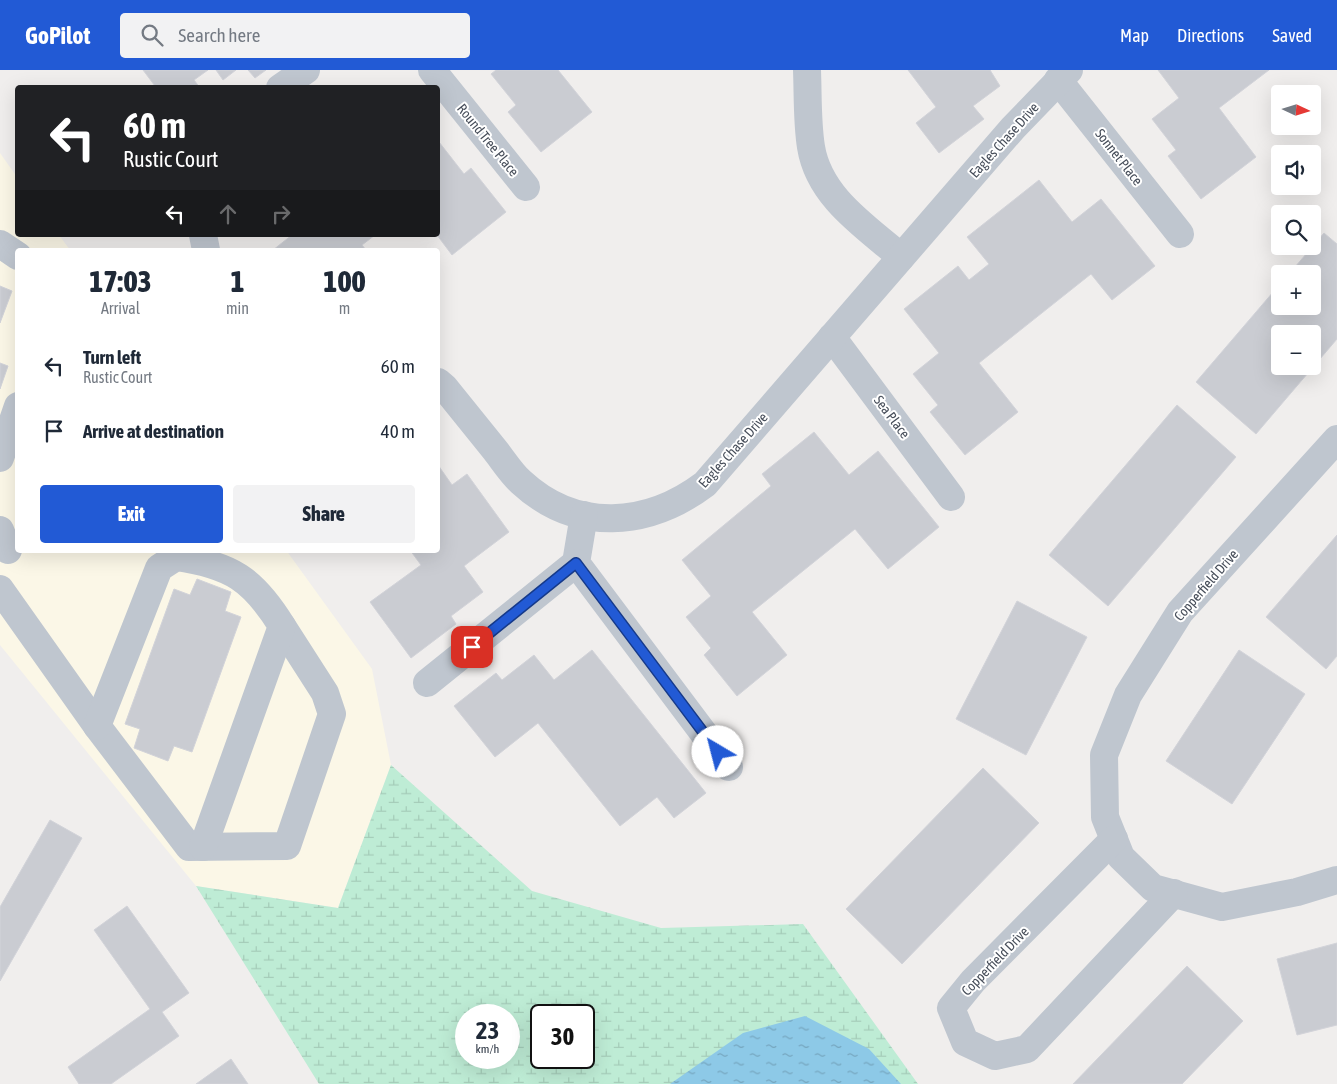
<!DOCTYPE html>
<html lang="en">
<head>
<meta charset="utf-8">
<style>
	:root { --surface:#fff; --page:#f2f2f3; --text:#1f2937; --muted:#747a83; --accent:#225ad5 }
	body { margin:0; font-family:"Asap Condensed",sans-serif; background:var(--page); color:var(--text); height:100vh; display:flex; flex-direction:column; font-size:19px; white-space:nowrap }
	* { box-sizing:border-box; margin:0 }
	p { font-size:16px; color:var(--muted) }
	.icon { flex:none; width:28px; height:28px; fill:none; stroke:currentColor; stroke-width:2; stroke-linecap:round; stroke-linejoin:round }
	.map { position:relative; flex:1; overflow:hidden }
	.side { position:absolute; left:15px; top:178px; width:425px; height:305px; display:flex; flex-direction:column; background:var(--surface); border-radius:5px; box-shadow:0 5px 20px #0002 }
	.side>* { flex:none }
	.guide { position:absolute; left:15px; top:15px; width:425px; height:152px; border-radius:5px; box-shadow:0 5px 20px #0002; background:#202124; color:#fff; overflow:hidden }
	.needle { width:32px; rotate:94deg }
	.controls { position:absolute; left:1271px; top:15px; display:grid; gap:10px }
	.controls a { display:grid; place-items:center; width:50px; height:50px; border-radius:5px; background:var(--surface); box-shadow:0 5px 20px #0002; font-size:25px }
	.speed { position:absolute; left:455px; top:934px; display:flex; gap:10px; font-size:25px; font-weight:700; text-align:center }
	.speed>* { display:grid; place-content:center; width:65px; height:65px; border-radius:50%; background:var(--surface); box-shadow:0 5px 20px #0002; line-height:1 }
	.speed small { font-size:12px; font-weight:400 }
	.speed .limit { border:2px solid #111; border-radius:8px; background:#fff; color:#111 }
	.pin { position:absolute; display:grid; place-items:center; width:42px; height:42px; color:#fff; margin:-21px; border-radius:10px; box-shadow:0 2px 8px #0006 }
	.me { position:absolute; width:55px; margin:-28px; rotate:323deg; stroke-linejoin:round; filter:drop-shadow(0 0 4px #0008) }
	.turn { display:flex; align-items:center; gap:18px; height:105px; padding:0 25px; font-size:22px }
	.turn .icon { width:65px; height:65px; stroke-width:2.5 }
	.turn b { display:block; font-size:35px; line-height:42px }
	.lanes { display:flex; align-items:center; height:48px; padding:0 25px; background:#0003; justify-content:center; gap:25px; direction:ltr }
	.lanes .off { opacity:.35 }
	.eta { display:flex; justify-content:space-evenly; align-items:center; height:85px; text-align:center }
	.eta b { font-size:30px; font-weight:800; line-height:35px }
	.primary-button { display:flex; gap:10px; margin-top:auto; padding:10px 25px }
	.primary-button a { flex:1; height:58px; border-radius:5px; background:var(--accent); color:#fff; font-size:20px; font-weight:800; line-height:58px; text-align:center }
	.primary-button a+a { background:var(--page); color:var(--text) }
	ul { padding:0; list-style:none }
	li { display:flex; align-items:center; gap:15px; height:65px; padding:0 25px }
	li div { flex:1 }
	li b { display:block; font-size:19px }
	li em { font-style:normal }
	header { display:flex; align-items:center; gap:30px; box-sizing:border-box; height:70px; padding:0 25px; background:var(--accent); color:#fff }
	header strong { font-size:24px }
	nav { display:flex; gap:28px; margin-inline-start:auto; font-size:18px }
	.search { width:350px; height:45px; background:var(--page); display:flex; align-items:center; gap:12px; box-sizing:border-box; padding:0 18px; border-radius:5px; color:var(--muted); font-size:19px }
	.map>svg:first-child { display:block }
	.commercial { fill:#fbf7e7 }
	.wetland { fill:url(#wetland-marsh); fill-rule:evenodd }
	.water { fill:url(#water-ripples) }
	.building { fill:#caccd2; stroke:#d2d3d9; fill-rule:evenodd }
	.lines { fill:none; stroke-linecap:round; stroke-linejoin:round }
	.minor { stroke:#bfc6cf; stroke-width:28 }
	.route-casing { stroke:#163a8a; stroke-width:12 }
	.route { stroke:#225ad5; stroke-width:9 }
	.labels { text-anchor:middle; stroke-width:4; stroke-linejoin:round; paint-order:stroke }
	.street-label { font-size:14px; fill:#474e5a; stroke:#fff }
</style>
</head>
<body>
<header>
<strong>GoPilot</strong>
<div class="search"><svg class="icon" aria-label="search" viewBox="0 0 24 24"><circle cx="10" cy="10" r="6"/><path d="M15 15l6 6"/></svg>Search here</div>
<nav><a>Map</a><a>Directions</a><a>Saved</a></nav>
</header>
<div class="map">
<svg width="1337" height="1014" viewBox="0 0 1337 1014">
	<defs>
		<pattern id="wetland-marsh" width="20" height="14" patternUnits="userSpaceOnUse" patternTransform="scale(1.25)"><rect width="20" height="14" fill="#beecd5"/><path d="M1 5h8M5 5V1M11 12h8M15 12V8" fill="none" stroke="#a5ccb9"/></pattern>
		<pattern id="water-ripples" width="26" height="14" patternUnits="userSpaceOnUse" patternTransform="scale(1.25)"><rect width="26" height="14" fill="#8dc9e7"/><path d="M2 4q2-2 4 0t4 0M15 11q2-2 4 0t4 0" fill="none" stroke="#75a5be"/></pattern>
	</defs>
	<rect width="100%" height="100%" fill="#f0eeed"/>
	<!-- commercial -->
	<polygon class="commercial" points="0,83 17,107 18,165 59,165 70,180 18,180 18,480 286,480 372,599 391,695 338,838 196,816 0,575"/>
	<!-- wetland -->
	<path class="wetland" d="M391,695l141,126 129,37 142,-4 115,160h-599l-123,-198 142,22zM466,945h43v43h-43zM541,945h43v43h-43z"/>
	<!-- water -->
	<polygon class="water" points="805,946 869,979 901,1014 670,1014 743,963"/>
	<!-- building -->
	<g class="building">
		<polygon points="143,0 208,0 194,10 200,18 154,18 155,16"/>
		<polygon points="216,0 236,0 223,10"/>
		<polygon points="248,0 266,0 255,8"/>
		<polygon points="496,0 558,0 592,42 541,82 508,42 516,35 491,4"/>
		<polygon points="908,0 990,0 1000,16 973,36 984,49 939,83 916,53 936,37"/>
		<polygon points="1158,0 1269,0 1219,38 1256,87 1201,129 1168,86 1176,80 1152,49 1179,28"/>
		<polygon points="439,72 464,104 471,98 506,142 452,185 437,165"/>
		<polygon points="1039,110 1072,152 1101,129 1155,196 1112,230 1091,204 979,293 1018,342 965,385 930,342 938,335 913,304 939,283 904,239 958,196 969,210 989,194 967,167"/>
		<path d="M1324,163l13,11v95l-81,95 -60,-52 84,-98v22h32v-32h-23zM1280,264h32v32h-32z"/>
		<polygon points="292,165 375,165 362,175 366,180 273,180"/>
		<polygon points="0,216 12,221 0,253"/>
		<polygon points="0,293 8,296 0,319"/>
		<polygon points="1177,335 1236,387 1108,536 1049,485"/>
		<polygon points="814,362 849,405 878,381 939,457 888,499 855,459 752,542 787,585 737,626 704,585 711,578 686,547 711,526 682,490 771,416 762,404"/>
		<polygon points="438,395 452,415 467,404 509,462 464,496 483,522 451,546 456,554 411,588 370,532 421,495 410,480 438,480"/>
		<polygon points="1337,465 1337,586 1326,599 1266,547"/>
		<polygon points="197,509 231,522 225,541 241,547 192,682 174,676 168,691 134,678 140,659 125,654 174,519 190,525"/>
		<polygon points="1017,531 1087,567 1026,685 956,649"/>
		<polygon points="592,580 706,723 674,748 657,727 620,756 538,653 495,687 454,636 496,603 502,610 534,585 554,610"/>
		<polygon points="1239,580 1305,624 1232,734 1166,691"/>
		<polygon points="983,698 1039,753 902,894 846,839"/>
		<polygon points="50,750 82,768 0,911 0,837"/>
		<polygon points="127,836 189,923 162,942 179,966 111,1014 79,1014 68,997 150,939 94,860"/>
		<polygon points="1337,873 1337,955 1297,965 1277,889"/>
		<polygon points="1187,896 1243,951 1182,1014 1073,1014"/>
		<polygon points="231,989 248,1014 196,1014"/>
	</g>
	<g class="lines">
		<!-- minor -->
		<g class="minor">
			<polyline points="432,0 526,117"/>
			<path d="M807,0c1,25 0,52 4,77 8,50 54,79 90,110"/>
			<polyline points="1058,10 1180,164"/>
			<polyline points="280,18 306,0"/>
			<polyline points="203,165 206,180"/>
			<polyline points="0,174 18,186"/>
			<polyline points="832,267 951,427"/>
			<path d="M438,312l7,6c16,20 33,41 50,62 8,10 16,23 26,32 55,51 127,45 184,2l308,-356 56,-58"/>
			<polyline points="1337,369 1180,542 1128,625 1104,685 1105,747 1121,787 1153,818 1222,837 1297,822 1337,810"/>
			<polyline points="0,388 18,336"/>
			<polyline points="584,445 576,493 729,697"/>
			<polyline points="0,460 8,480"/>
			<polyline points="0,519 97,656 189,777 287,776 332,644 325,623 282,556"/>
			<polyline points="427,613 576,493"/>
			<path d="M97,656l62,-158 17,-11c55,8 77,22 106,69l-79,221"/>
			<polyline points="1114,769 973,911 951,938 965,972 995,986 1027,979 1174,823"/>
		</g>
	</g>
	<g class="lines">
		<defs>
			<polyline id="route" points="472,577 576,493 718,682"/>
		</defs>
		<!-- route casing -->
		<use href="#route" class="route-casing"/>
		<!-- route -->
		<use href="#route" class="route"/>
	</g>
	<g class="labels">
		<!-- street labels -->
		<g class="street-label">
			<text transform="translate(488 70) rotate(51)" y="5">Round Tree Place</text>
			<text transform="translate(1004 70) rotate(-48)" y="5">Eagles Chase Drive</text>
			<text transform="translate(1119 87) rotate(52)" y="5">Sonnet Place</text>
			<text transform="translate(892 347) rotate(53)" y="5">Sea Place</text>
			<text transform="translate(733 380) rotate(-48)" y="5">Eagles Chase Drive</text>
			<text transform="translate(1206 515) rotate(-49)" y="5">Copperfield Drive</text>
			<text transform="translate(995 891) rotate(-46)" y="5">Copperfield Drive</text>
		</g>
	</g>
</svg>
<div class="controls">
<a><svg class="needle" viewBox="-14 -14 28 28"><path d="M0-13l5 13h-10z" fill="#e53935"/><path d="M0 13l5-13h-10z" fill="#747a83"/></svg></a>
<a><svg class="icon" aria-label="sound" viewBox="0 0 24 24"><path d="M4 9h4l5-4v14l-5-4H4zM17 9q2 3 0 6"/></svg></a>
<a><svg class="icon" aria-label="search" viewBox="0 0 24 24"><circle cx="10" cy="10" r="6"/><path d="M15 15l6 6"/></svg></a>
<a>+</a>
<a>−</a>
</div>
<div class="speed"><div>23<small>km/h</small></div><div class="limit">30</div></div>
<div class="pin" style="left:472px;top:577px;background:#d93025"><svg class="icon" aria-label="arrive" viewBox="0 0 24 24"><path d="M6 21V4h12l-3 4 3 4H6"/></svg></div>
<svg class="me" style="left:718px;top:682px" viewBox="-20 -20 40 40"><circle r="19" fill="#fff"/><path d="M0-13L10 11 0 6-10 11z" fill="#225ad5"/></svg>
<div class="guide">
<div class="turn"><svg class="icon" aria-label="left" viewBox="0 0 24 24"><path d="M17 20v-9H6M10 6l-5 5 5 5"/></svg><div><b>60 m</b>Rustic Court</div></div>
<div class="lanes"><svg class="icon" aria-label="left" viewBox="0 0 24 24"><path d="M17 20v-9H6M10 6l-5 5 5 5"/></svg><svg class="icon off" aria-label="ahead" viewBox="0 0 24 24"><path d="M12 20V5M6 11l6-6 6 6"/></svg><svg class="icon off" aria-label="right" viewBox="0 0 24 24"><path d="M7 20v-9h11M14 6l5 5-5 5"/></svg></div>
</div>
<section class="side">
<div class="eta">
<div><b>17:03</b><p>Arrival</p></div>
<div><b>1</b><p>min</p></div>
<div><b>100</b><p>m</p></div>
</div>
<ul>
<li><svg class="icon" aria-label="left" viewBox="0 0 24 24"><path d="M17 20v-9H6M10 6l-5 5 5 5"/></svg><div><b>Turn left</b><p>Rustic Court</p></div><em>60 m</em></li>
<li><svg class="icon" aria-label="arrive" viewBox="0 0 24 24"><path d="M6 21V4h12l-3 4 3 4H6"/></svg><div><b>Arrive at destination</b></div><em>40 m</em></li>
</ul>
<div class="primary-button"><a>Exit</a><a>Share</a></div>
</section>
</div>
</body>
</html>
